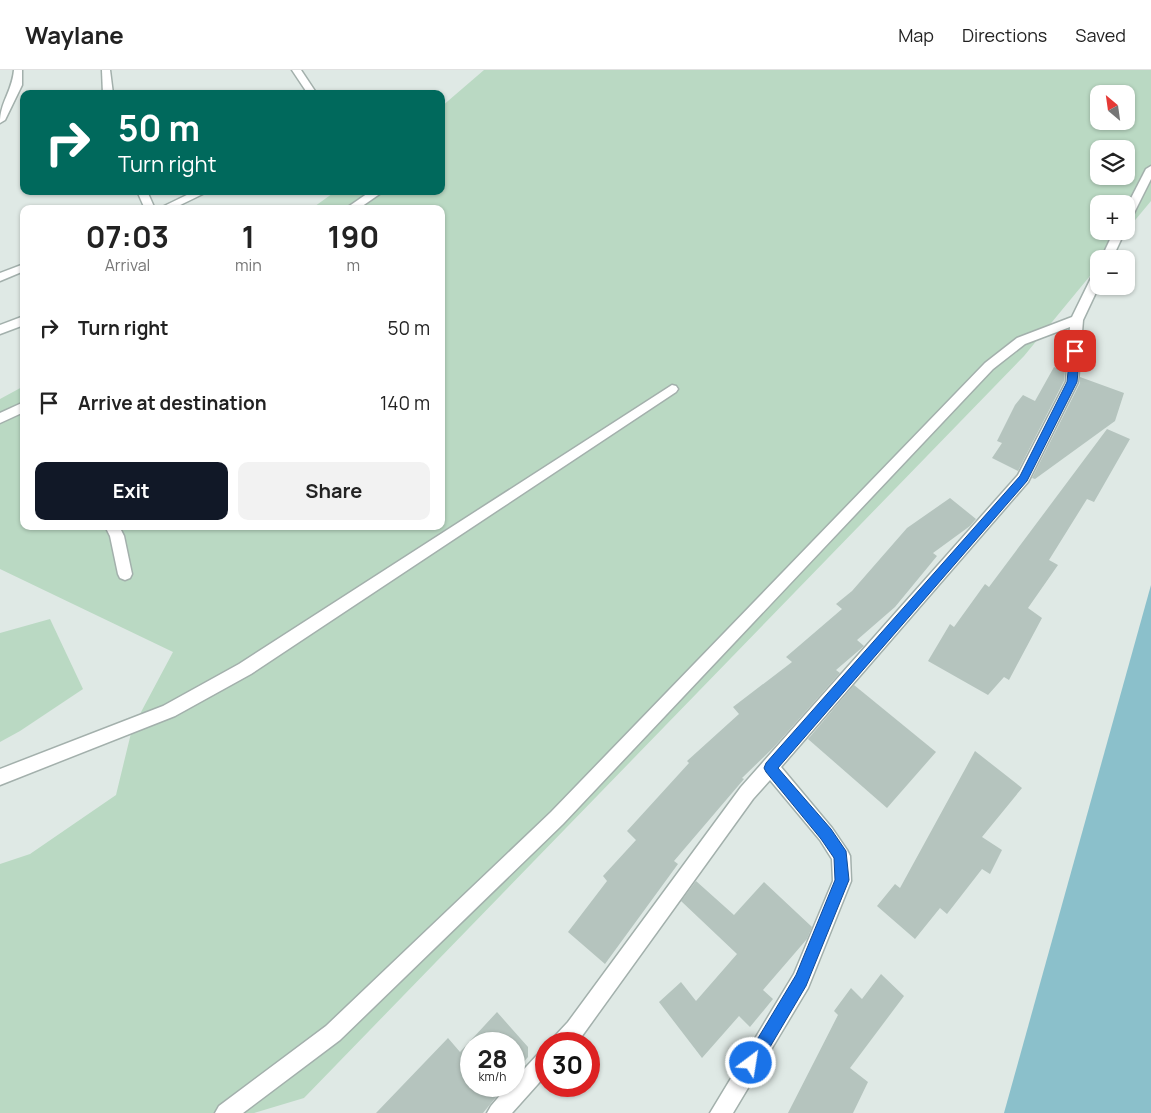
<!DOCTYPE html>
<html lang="en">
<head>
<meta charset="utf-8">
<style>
	:root { --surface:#fff; --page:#f2f2f2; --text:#222; --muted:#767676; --line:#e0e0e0; --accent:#111827 }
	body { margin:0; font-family:Manrope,sans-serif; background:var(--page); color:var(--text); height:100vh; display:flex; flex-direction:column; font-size:19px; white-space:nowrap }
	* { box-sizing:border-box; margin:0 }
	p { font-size:16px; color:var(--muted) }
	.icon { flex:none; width:28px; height:28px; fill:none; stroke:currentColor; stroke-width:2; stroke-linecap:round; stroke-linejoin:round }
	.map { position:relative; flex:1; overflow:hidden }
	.drawer { position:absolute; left:20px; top:135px; width:425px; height:325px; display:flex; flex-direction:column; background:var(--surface); border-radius:10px; box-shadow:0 1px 4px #0004 }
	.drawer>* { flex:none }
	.banner { position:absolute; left:20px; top:20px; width:425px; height:105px; border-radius:10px; box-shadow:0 1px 4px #0004; background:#00695c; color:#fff; overflow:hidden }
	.needle { width:32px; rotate:331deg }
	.fabs { position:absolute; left:1090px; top:15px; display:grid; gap:10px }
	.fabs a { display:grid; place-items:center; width:45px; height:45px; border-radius:10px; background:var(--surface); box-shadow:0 1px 4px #0004; font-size:25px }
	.speed { position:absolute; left:460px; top:962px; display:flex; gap:10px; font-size:25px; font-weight:700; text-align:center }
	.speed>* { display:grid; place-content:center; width:65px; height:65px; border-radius:50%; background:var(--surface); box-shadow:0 1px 4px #0004; line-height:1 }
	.speed small { font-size:12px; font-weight:400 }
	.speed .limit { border:8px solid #d22; background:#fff; color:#111 }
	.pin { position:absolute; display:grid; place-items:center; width:42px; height:42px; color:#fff; margin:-21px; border-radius:10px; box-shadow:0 2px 8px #0006 }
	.me { position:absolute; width:55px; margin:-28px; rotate:31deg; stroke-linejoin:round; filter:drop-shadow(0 0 4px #0008) }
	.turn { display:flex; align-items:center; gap:18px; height:105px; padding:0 15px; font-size:22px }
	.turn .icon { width:65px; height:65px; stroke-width:2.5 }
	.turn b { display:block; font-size:35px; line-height:42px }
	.eta { display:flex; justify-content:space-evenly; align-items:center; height:85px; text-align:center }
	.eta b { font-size:30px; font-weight:700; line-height:35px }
	.action { display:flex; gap:10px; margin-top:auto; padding:10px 15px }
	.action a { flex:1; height:58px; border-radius:10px; background:var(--accent); color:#fff; font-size:20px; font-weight:700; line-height:58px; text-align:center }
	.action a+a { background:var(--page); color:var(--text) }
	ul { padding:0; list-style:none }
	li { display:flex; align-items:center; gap:15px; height:75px; padding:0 15px }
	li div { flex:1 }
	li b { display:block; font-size:19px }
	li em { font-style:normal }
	header { display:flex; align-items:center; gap:30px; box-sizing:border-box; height:70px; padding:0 25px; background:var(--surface); border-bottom:1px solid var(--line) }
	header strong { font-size:24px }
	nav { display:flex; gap:28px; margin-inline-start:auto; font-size:18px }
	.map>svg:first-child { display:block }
	.green { fill:#bad9c3; fill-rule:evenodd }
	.water { fill:#8bc0cb }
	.building { fill:#b5c4be }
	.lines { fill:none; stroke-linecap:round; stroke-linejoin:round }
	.service-casing { stroke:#a3b0ac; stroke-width:3 }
	.minor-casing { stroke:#a3b0ac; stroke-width:3 }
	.service { fill:#fff; fill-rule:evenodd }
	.minor { fill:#fff; fill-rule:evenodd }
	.route { fill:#1a73e8; stroke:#114b97 }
</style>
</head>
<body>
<header>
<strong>Waylane</strong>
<nav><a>Map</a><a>Directions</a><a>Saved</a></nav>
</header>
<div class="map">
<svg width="1151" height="1043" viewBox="0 0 1151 1043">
	<rect width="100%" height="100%" fill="#dfe9e5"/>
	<!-- green -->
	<g class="green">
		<path d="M484,0h667v131l-25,30v-27h-27v27h27l-22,28h-5v6l-75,91 -720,742 -50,15h-254v-249l30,-10 86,-59 16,-66 41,-77 -173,-83v-170l24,-13v140h417v-317h-130l25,-18h105v-84zM1099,24h27v27h-27zM1099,79h27v27h-27z"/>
		<polygon points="50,549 83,619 20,661 0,672 0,563"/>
	</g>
	<!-- water -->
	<polygon class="water" points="1151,515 1151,1043 1004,1043"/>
	<!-- building -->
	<g class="building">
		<polygon points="1054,297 1065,301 1064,311 1018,401 992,388 1002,373 997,371 1015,335 1023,325 1035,331"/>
		<polygon points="1080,307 1124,323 1115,351 1035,409 1032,408 1080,313"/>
		<polygon points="1107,359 1130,369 1094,432 1087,429 1049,490 1058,495 1028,538 1042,548 1009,610 1004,607 988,625 928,591 950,554 954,557 985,514 989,517"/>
		<polygon points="950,428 976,449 970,456 933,483 937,486 895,537 857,570 864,576 836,600 840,603 774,677 742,708 744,709 674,791 678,794 605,894 568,862 607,811 603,806 636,770 627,761 689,693 687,691 739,644 733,637 792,592 786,587 842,539 836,534 852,521 907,458"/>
		<polygon points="854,615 936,682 887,738 808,669"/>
		<polygon points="975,681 1022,718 982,767 1002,780 990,804 982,799 947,844 940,838 915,869 877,836 895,814 900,818"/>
		<polygon points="696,811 734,845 764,812 812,857 807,869 763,920 773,929 750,957 739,946 702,988 659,932 681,912 696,931 737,884 681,831"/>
		<polygon points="881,904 904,926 850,998 868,1012 853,1043 788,1043 838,945 834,941 851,918 862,929"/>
		<polygon points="497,942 528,977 528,987 514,1003 514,974 471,974 471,1016 505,1016 483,1043 376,1043 448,968 460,982"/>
	</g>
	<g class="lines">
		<defs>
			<g id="service">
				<polygon points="672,315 676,316 678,319 676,322 251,604 175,646 0,715 0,699 163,636 239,594"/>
				<polygon points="105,456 119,456 124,466 132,504 130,508 125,510 120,508 118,504 110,466"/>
			</g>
			<g id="minor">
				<path d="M14,0h8v15l-17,35 -5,3c0,-21 12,-31 14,-53z"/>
				<polygon points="102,0 110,0 113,24 103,24"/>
				<polygon points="292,0 301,0 317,24 308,24"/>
				<polygon points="1151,96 1151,109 1131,149 1126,152 1126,138 1146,99"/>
				<polygon points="137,121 147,121 155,139 145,139"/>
				<polygon points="195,121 209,121 172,139 158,139"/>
				<polygon points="371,121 384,121 358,139 345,139"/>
				<polygon points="1114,161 1125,161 1112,189 1101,189"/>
				<polygon points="24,194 24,201 0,211 0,203"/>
				<polygon points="1099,200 1099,216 1083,250 1078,312 1028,412 781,697 832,758 847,780 850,786 851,811 808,918 733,1043 710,1043 794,904 833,811 832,789 820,770 770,710 753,729 582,966 575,974 551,974 554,967 568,952 741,717 1018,405 1066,312 1070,257 1025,274 993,299 563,754 340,970 243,1043 215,1043 219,1036 326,956 551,742 985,293 1017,268 1072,247 1093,204"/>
				<polygon points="24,246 24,255 0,264 0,255"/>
				<polygon points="24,332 24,342 0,353 0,343"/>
				<polygon points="546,980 546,1005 512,1043 487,1043 491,1036 508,1016 514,1016 514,1010 539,983"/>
			</g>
		</defs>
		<!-- service casing -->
		<use href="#service" class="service-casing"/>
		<!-- minor casing -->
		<use href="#minor" class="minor-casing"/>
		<!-- service -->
		<use href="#service" class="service"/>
		<!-- minor -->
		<use href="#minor" class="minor"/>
	</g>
	<!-- route -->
	<polygon class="route" points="1075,278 1080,281 1077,312 1027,411 778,698 831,759 846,781 849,810 806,916 757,999 751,1001 746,999 743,993 746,988 796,905 835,810 834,788 821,769 766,702 764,698 766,693 1020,406 1067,312 1070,281"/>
</svg>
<div class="fabs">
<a><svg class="needle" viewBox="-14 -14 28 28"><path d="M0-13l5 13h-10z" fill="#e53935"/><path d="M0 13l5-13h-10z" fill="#767676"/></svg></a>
<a><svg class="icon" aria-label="layers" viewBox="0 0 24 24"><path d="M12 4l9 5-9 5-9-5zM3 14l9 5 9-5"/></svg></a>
<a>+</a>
<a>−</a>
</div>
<div class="speed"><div>28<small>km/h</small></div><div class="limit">30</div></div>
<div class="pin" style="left:1075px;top:281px;background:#d93025"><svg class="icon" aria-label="arrive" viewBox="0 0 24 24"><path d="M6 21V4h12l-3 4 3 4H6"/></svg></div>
<svg class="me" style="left:751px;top:993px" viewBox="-20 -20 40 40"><circle r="17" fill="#1a73e8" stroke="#fff" stroke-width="3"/><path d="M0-11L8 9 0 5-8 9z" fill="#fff"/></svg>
<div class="banner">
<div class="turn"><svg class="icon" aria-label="right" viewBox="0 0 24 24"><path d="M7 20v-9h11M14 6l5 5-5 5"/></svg><div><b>50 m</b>Turn right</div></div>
</div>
<section class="drawer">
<div class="eta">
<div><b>07:03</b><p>Arrival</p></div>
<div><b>1</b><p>min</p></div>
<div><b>190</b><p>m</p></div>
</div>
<ul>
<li><svg class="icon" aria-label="right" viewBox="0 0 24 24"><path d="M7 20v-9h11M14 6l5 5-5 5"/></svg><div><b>Turn right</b></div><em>50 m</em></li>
<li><svg class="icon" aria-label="arrive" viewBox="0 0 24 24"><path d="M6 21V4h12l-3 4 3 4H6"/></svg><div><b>Arrive at destination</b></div><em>140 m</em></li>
</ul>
<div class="action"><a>Exit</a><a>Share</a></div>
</section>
</div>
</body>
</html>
